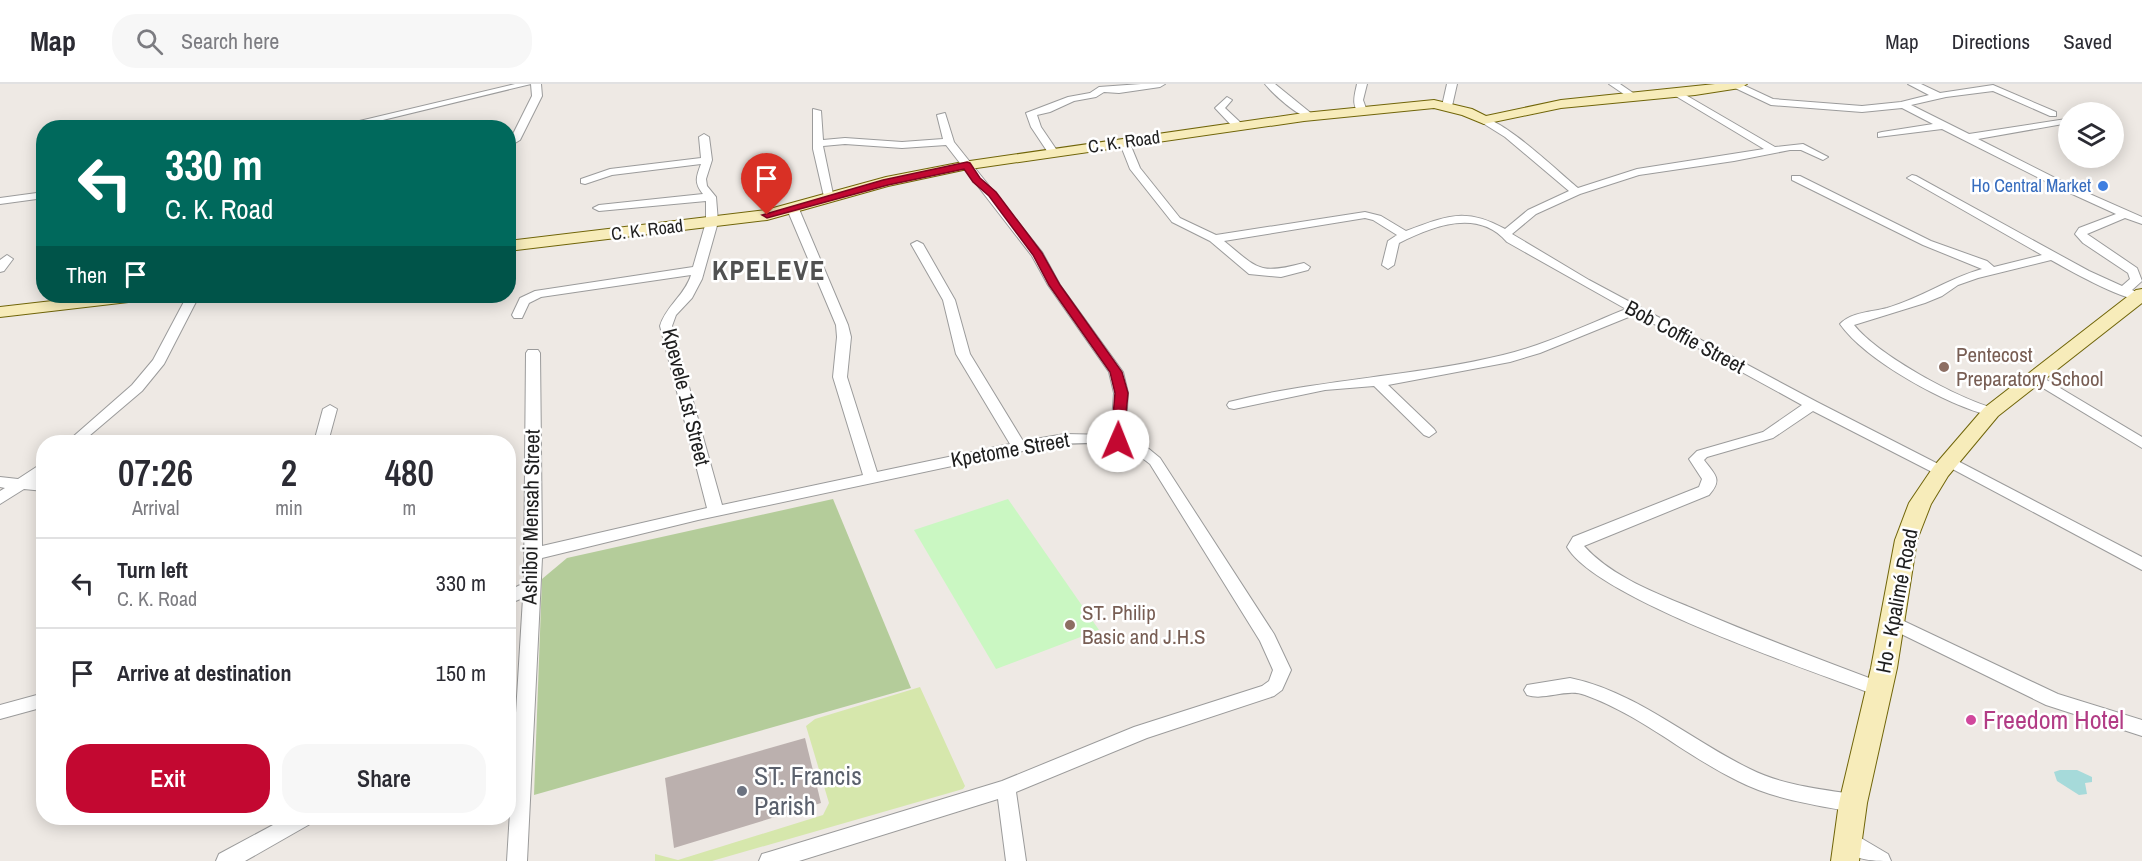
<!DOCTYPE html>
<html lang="en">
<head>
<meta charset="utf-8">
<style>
	:root { --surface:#fff; --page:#f7f7f7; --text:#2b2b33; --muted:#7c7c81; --line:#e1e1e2; --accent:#c30831 }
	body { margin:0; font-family:"Archivo Narrow",sans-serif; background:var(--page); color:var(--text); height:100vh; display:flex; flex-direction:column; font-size:22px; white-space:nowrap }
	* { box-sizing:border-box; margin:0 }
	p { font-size:20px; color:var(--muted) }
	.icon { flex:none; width:33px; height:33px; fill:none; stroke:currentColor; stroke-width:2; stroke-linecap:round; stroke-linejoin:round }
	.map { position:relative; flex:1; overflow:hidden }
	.sheet { position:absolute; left:36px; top:351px; width:480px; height:390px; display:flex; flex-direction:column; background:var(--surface); border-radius:24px; box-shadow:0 3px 15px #0003 }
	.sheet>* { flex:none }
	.hud { position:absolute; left:36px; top:36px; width:480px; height:183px; border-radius:24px; box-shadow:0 3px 15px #0003; background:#00695c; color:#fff; overflow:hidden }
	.buttons { position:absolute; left:2058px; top:18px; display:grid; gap:12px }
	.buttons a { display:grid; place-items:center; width:66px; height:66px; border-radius:50%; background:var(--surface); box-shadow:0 3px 15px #0003; font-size:30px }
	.pin { position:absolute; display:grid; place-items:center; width:51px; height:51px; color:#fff; margin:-62px -26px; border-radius:50% 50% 50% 0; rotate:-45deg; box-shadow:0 0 6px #0007 }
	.pin .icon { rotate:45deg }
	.me { position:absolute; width:66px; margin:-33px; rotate:1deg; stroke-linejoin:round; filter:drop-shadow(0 0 4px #0008) }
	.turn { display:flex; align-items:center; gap:21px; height:126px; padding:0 30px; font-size:27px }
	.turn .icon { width:78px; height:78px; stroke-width:2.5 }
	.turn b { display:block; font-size:42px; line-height:51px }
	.then { display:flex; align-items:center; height:57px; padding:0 30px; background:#0003; gap:12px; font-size:22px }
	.eta { display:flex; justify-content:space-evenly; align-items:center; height:102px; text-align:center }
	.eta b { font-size:36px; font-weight:600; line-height:42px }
	.primary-button { display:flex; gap:12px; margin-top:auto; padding:12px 30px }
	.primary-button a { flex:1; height:69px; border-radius:24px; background:var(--accent); color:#fff; font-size:24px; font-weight:600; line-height:69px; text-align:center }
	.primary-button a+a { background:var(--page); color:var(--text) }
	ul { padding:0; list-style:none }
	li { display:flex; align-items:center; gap:18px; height:90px; padding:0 30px; border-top:2px solid var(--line) }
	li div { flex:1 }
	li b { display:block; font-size:22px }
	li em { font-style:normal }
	header { display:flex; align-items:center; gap:36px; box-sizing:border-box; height:84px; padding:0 30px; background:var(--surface); border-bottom:2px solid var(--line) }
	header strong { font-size:28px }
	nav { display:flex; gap:33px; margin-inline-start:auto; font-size:21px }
	.search { width:420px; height:54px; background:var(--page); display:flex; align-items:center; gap:15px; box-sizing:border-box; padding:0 21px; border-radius:24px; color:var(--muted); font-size:22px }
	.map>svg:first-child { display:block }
	.grass { fill:#d6e7ac }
	.forest { fill:#b4cc9a }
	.park { fill:#caf7c2 }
	.water { fill:#a6dada }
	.building { fill:#bbb0ae }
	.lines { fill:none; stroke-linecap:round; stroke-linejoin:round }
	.street-casing { stroke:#9b9b9b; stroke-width:2 }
	.secondary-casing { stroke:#706509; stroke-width:2 }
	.street { fill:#fff; fill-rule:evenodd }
	.secondary { fill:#f7ecba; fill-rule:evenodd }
	.route { fill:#c30831; stroke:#7f0520; stroke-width:1.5 }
	.shop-dot { fill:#3f7fe0; stroke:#fff; stroke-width:2 }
	.education-dot { fill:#8d6e63; stroke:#fff; stroke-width:2 }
	.hotel-dot { fill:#d1479c; stroke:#fff; stroke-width:2 }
	.worship-dot { fill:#6b7280; stroke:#fff; stroke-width:2 }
	.labels { text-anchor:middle; stroke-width:5; stroke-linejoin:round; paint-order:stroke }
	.far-street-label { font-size:18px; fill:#1e1e1e; stroke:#fff }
	.far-shop-label { font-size:18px; fill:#366cbe; stroke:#fff; text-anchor:end }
	.street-label { font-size:21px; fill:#1e1e1e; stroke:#fff }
	.education-label { font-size:21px; fill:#785e54; stroke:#fff; text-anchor:start }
	.near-hotel-label { font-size:26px; fill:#b23c85; stroke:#fff; text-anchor:start }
	.near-worship-label { font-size:26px; fill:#5b616d; stroke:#fff; text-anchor:start }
	.district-label { font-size:27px; font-weight:bold; letter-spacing:1.5px; fill:#515151; stroke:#fff }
</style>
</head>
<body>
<header>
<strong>Map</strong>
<div class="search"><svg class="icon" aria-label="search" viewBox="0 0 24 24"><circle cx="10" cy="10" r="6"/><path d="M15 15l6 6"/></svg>Search here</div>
<nav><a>Map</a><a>Directions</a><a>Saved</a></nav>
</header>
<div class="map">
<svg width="2142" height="777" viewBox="0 0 2142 777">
	<rect width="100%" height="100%" fill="#eee9e4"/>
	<!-- grass -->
	<polygon class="grass" points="920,603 965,702 963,705 712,777 655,777 655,770 678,776 823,731 829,719 806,642 815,635"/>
	<!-- forest -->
	<polygon class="forest" points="833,415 911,604 534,711 542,495 567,474"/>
	<!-- park -->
	<polygon class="park" points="1008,415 1099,546 996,585 914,446"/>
	<!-- water -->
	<polygon class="water" points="2060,686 2077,686 2092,693 2092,698 2085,699 2087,710 2079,711 2057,697 2054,688"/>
	<!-- building -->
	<polygon class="building" points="805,654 821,719 674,764 665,694"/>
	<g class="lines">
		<defs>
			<g id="street">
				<polygon points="515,0 541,0 542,12 520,56 515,59 510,56 532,12 531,0 350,44 330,44"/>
				<polygon points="1141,0 1165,0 1160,3 1119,9 1104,8 1096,13 1074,17 1050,28 1037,31 1041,43 1058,68 1057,70 1049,70 1031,43 1026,29 1068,13 1090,9 1099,3"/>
				<path d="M1265,0h10l37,30v4c-12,1 -39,-24 -47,-34z"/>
				<path d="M1357,0h10l-4,16 4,11 -5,3c-12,-6 -7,-20 -5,-30z"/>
				<polygon points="1447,0 1457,0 1452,22 1447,25 1442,22"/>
				<polygon points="1609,0 1620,0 1639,13 1631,15"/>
				<path d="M1732,0h9l32,15 89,7 39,-4 28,-7 -21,-11h13l19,9 53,-8 63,27v4h-6l-57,-25 -47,6 -35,8 58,29 97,-15v4l-3,1 -85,15 89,45 75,33v7l-17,-6 -38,16 50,34 5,13 -10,9 9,4 1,5c-13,5 -75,-30 -91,-39l-73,18 -20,7 -16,11 -17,7 -71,22c25,31 103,73 142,84l2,3 -7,4c-44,-11 -125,-55 -151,-92 11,-12 32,-12 47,-16 34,-10 62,-30 95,-39l-59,-24 -131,-65v-4h8l131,65 56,20 7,6 48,-12 -135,-77 5,-3 4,1 173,95 33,15 8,-7 -2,-6 -45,-30 -8,-9 4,-6 37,-14 -57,-26 -117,-59 -64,8v-4l4,-1 51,-8 -31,-16 -40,4 -91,-7 -38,-18z"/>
				<path d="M1677,6l98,57 28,-3 25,13 -5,3 -22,-10h-11l-56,11 -95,14 -59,19 -44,20 -24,20 77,46 228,122 129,66 2,3 -7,5 -5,-2 -123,-63 -40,27 -66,19 -3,3c11,15 19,19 5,35l-125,51c28,31 72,47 110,63 63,27 127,51 191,75l3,5 -3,5 -6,2 -6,-2c-63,-24 -276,-95 -306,-147l6,-10 126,-50 3,-8 -13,-20 8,-8 66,-19 39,-27 -166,-91 -96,39 -30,9 -122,23 46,44 2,3 -7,5 -5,-2 -50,-49 -49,4 -91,19 -5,-1 -2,-3 2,-3c90,-23 183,-25 274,-47 42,-10 83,-30 123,-46l-119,-67c-29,-34 -74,-16 -108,1l-5,22 -6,4 -6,-4 6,-24 9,-6 -24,-15 -8,-2 -141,23c34,28 35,34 80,22l6,4 -2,3 -27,7 -32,-3 -39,-33 -38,-19 -42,-53 -11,-28 9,-2 12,29 40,50 36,17 149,-23 16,4 25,15c41,-15 59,-24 99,-2l23,-19 41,-19 -64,-54 -24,-15v-4c18,-3 80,56 97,70l59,-19 127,-20 -90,-54v-4z"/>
				<polygon points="1227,13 1232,16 1225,24 1242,40 1242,44 1234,44 1215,24"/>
				<path d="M813,25l8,2 2,29 22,-2 57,4 41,-3 -6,-24 8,-2 9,29 88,110 18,33 63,87 5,21 -3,45 24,11 11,9 114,176 17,36 -9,20 -8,6 -127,42 -131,54 10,69h-20l-8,-62 -199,62h-40l3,-7 7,-2 233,-71 132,-54 128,-41 7,-5 4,-11 -13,-29 -110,-177c-30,-25 -63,-22 -99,-19l-353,75 -156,38 -15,303h-20l16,-263 -15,6v-13l16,-8 2,-230 2,-3h10l2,3 2,193 165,-38 -47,-182c6,-20 25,-31 31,-51l-150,22 -12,6 -7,15h-8l-2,-3 8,-17 15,-7 158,-24 13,-45v-21l-107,10 -6,-3 6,-3 104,-11c-9,-11 -7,-17 -2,-30l-89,11 -27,9 -4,-1v-4l29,-10 91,-11 -2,-21 5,-3 5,3 3,23 -6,19 1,7 9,11 2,25 -16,57 -10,19 -16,17 -4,11 50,179 141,-30 -30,-98 4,-40 -1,-12 -49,-116 6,-3 6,3 49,116 3,12 -4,40 30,95 133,-28 -54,-90 -13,-54 -32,-56 6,-3 6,3 32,56 15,54 53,87 42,-7 46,1 3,-42 -5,-21 -61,-87 -16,-29 -86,-111 -44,3 -57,-4 -22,2 11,53 -5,3 -4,-1 -12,-52z"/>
				<polygon points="44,108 44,114 0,120 0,114"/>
				<polygon points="7,171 13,175 4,187 0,188 0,176"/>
				<polygon points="187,212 199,212 164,280 142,307 82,358 67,358 132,301 153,276"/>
				<polygon points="2035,289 2142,353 2142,364 2030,296 2028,293"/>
				<polygon points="330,321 337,325 328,358 314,358 323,325"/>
				<polygon points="1950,373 2142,473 2142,486 1945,381 1943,378 1945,375"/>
				<polygon points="44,378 44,391 36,396 44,397 44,407 24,405 0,420 0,407 5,404 0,403 0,393 18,395"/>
				<polygon points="1893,532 2058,610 2142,636 2142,652 2046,621 1887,543 1884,538 1887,533"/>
				<path d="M1570,594c67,14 120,62 180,91 32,16 69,20 103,25l7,3 3,6 -3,6 -7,3c-38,-7 -80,-13 -115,-31 -52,-25 -97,-66 -153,-86 -19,-7 -40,6 -58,0l-3,-5 3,-5z"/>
				<polygon points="44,609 44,623 0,635 0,621"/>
				<polygon points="286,734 313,734 310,740 245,777 216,777 219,770"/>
				<path d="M1849,747l39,23 3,7c-19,0 -43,0 -52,-21l3,-6z"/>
			</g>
			<g id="secondary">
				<polygon points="1715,0 1747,0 1740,4 1695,11 1561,24 1484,40 1462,31 1434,24 1304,37 963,86 888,102 767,136 508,167 508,157 766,126 886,93 963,78 1304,29 1434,16 1472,25 1486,32 1561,16"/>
				<polygon points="2142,205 2142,219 1998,332 1948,392 1931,420 1917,456 1897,584 1867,719 1859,777 1831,777 1839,719 1871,584 1895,456 1909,419 1934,382 1984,324 2136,206"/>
				<polygon points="96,212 146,212 143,216 137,217 0,233 0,223"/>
			</g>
		</defs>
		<!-- street casing -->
		<use href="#street" class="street-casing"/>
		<!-- secondary casing -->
		<use href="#secondary" class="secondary-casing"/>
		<!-- street -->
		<use href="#street" class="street"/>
		<!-- secondary -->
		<use href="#secondary" class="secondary"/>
	</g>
	<!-- route -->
	<polygon class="route" points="967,78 970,79 980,94 996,108 1042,169 1060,201 1122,288 1128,309 1123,360 1113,360 1111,357 1115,309 1110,288 1049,201 1033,171 989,112 973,98 964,85 888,101 767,134 762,131 883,96"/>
	<!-- markers -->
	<circle class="shop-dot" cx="2103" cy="102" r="6"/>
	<g class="education-dot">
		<circle cx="1944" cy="283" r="6"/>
		<circle cx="1070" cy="541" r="6"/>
	</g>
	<circle class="hotel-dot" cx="1971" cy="636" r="6"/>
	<circle class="worship-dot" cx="742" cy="707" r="6"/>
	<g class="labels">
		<!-- far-street labels -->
		<g class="far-street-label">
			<text transform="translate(1124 58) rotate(-8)" y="6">C. K. Road</text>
			<text transform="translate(647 146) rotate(-7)" y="6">C. K. Road</text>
		</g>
		<!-- far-shop labels -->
		<g class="far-shop-label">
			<text x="2091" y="108">Ho Central Market</text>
		</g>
		<!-- street labels -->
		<g class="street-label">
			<text transform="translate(1685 253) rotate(28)" y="7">Bob Coffie Street</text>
			<text transform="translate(686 313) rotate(76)" y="7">Kpevele 1st Street</text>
			<text transform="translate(1010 366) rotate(-10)" y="7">Kpetome Street</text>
			<text transform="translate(531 433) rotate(-89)" y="7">Ashiboi Mensah Street</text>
			<text transform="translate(1897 517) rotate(-79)" y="7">Ho - Kpalimé Road</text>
		</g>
		<!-- education labels -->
		<g class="education-label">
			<text x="1956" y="278">Pentecost<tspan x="1956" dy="24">Preparatory School</tspan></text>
			<text x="1082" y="536">ST. Philip<tspan x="1082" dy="24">Basic and J.H.S</tspan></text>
		</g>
		<!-- near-hotel labels -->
		<g class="near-hotel-label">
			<text x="1983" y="645">Freedom Hotel</text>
		</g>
		<!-- near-worship labels -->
		<g class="near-worship-label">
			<text x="754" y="701">ST. Francis<tspan x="754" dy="30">Parish</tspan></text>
		</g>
		<!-- district labels -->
		<g class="district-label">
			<text x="769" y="196">KPELEVE</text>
		</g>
	</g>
</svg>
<div class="buttons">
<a><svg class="icon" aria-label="layers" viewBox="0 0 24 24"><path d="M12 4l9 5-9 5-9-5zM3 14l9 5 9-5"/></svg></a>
</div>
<div class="pin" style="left:767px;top:131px;background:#d93025"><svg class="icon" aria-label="arrive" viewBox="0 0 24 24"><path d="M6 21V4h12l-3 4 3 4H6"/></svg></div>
<svg class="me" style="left:1118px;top:357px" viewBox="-20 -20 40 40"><circle r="19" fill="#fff"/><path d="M0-13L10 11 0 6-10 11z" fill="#c30831"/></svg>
<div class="hud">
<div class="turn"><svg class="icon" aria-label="left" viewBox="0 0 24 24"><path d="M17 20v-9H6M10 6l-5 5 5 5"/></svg><div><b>330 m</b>C. K. Road</div></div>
<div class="then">Then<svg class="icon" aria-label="arrive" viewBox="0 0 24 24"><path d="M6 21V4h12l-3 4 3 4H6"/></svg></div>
</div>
<section class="sheet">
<div class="eta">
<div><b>07:26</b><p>Arrival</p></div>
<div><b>2</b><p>min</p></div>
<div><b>480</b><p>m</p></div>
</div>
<ul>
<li><svg class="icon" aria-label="left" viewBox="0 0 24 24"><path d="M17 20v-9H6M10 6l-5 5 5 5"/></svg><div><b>Turn left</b><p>C. K. Road</p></div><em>330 m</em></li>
<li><svg class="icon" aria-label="arrive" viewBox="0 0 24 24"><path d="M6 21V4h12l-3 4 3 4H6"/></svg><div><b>Arrive at destination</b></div><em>150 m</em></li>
</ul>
<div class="primary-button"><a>Exit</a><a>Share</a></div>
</section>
</div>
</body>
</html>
